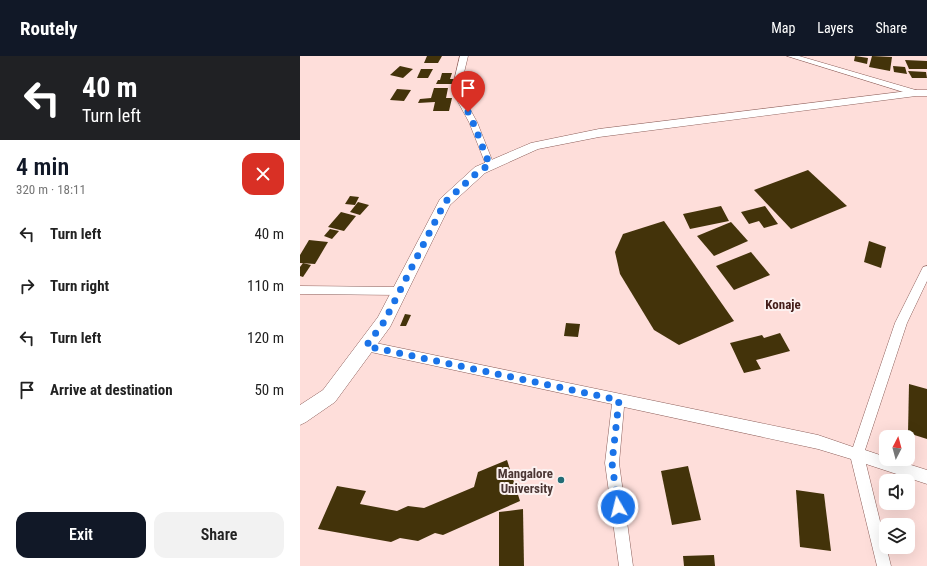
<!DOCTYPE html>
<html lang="en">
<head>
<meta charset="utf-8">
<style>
	:root { --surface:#fff; --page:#f2f2f2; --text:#222; --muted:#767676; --accent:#111827 }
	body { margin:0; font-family:"Roboto Condensed",sans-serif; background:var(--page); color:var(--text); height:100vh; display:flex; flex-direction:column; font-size:15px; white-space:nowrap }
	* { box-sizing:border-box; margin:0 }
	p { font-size:13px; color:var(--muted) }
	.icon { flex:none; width:22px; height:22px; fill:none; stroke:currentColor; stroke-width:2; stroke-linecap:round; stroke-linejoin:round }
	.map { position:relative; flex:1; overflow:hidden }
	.details { display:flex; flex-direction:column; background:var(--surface); width:300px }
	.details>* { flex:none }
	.top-card { background:#202124; color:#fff; overflow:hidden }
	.needle { width:26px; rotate:6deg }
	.fabs { position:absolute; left:579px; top:374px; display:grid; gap:8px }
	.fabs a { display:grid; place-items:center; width:36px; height:36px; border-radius:8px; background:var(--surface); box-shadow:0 4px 16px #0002; font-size:20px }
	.pin { position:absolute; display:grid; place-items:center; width:34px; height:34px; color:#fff; margin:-41px -17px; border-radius:50% 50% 50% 0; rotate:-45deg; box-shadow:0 0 4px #0007 }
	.pin .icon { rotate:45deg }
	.me { position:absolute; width:44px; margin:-22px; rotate:352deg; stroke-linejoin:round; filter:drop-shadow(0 0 3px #0008) }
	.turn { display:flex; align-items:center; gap:14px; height:84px; padding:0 16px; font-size:18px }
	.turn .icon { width:52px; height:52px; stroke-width:2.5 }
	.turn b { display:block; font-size:28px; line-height:34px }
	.round { display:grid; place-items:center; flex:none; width:42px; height:42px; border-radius:12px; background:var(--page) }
	.head { display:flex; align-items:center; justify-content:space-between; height:68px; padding:0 16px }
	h1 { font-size:24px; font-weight:600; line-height:30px; color:var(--accent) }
	.primary-button { display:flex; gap:8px; margin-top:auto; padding:8px 16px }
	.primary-button a { flex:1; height:46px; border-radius:12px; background:var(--accent); color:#fff; font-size:16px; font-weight:600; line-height:46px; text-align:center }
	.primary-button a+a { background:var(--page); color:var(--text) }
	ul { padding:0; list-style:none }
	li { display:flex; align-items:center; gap:12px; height:52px; padding:0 16px }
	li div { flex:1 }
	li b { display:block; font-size:15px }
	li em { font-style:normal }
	header { display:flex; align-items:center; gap:24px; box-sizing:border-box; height:56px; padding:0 20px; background:var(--accent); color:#fff }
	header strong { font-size:19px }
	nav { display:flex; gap:22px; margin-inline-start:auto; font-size:14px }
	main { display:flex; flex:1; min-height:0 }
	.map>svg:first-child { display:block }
	.building { fill:#43330a }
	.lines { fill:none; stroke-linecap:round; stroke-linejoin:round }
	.street-casing { stroke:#8d5f5a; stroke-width:1 }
	.secondary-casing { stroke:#8d5f5a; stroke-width:1 }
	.street { fill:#fff; fill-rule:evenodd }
	.secondary { fill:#fff; fill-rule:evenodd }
	.route { stroke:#1a73e8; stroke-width:7; stroke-dasharray:0 12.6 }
	.poi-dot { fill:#226c75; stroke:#fcf1f0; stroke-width:1.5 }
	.labels { text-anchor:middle; stroke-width:4; stroke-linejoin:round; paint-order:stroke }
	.quarter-label { font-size:13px; font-weight:bold; fill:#441e1a; stroke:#fcf1f0 }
	.near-poi-label { font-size:13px; font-weight:bold; fill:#4b3634; stroke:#fcf1f0; text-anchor:end }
</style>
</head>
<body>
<header>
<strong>Routely</strong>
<nav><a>Map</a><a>Layers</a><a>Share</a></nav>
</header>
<main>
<section class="details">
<div class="top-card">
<div class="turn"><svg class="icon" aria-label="left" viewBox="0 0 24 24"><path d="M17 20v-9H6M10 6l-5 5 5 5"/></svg><div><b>40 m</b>Turn left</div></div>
</div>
<div class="head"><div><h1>4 min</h1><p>320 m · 18:11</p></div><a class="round" style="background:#d93025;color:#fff"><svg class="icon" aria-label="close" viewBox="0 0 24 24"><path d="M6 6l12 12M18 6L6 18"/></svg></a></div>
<ul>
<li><svg class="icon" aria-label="left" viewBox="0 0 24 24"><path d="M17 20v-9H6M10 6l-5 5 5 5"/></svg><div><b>Turn left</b></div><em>40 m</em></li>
<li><svg class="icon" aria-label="right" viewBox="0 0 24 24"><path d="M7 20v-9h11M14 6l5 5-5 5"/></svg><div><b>Turn right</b></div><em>110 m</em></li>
<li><svg class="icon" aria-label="left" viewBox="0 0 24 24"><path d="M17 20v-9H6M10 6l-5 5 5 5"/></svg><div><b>Turn left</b></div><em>120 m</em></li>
<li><svg class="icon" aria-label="arrive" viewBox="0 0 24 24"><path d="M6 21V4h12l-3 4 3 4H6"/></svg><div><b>Arrive at destination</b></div><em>50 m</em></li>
</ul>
<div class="primary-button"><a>Exit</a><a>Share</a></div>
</section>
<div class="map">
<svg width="627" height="510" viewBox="0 0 627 510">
	<rect width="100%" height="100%" fill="#fededa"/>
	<!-- building -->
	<g class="building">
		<polygon points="127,0 142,0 138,7 124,7"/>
		<polygon points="555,0 568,2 567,8 554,5"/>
		<polygon points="572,0 592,1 590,15 569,11"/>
		<polygon points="605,4 627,5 627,13 609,13"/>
		<polygon points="100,10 113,13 103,22 90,19"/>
		<polygon points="593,10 605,11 607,18 594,16"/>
		<polygon points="121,13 133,13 128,22 117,22"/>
		<polygon points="608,15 626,16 627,22 612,22"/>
		<polygon points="142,17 152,17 150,23 154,23 152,28 136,28 138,24 140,24"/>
		<polygon points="134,32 148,32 146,42 152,42 149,55 133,55 135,46 118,47 120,43 131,42"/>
		<polygon points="97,33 111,34 104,45 90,44"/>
		<polygon points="508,114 547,150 491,173 454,134"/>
		<polygon points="50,140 59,141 55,149 45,148"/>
		<polygon points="58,146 69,149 60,159 50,156"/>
		<polygon points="421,150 429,165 390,173 383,158"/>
		<polygon points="465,150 478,168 464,172 459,165 449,168 441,156"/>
		<polygon points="41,156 56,160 44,175 28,171"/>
		<polygon points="364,165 434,265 379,289 354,274 320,218 315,196 323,178"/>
		<polygon points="431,166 448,185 414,200 397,180"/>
		<polygon points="30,173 39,175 32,183 24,180"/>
		<polygon points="9,184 28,186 15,208 0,207 0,199"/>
		<polygon points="569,185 586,191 581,212 564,206"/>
		<polygon points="451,196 470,219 434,234 416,210"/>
		<polygon points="3,207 11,209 3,221 0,220 0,211"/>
		<polygon points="105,258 111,259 106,270 100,270"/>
		<polygon points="266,267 280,268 278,281 264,280"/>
		<polygon points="480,277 490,295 456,304 461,313 444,317 430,287 462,279 464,282"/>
		<polygon points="609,328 627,333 627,383 608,377"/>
		<polygon points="207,404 220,445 143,479 135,477 118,485 100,482 91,486 18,473 37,430 66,435 60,448 97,455 108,450 124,452 174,431 178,416"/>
		<polygon points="388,410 401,464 372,469 361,415"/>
		<polygon points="496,434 524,438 531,495 500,491"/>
		<polygon points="223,453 224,510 199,510 199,456"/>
		<polygon points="414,499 415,510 384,510 383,500"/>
	</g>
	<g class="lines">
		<defs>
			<g id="street">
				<polygon points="160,0 168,0 162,25 166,46 177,66 194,109 190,112 186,109 169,66 158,46 154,25"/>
				<polygon points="487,0 499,0 619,35 620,37 616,39 613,39"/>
				<polygon points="627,210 627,225 607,267 565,394 586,401 586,403 592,403 627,414 627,428 566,408 591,510 577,510 551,403 518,393 324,351 319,407 333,510 319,510 305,407 312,348 66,295 62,294 60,290 62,286 66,285 518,379 553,391 595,267 623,211"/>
				<polygon points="0,230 100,231 104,232 105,235 104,238 100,239 0,238"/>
			</g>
			<polygon id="secondary" points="616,34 627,34 627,40 616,40 299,81 238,93 185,117 150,149 90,271 35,346 6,366 0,369 0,349 23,334 78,261 140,143 175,111 231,87 299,73"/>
		</defs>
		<!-- street casing -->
		<use href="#street" class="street-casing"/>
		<!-- secondary casing -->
		<use href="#secondary" class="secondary-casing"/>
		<!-- street -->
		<use href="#street" class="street"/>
		<!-- secondary -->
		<use href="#secondary" class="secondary"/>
	</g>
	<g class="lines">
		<!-- route -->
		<path class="route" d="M168,56c9,17 14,36 22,53l-10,5 -35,32 -61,120 -18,24 253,54 -7,63 6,44"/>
	</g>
	<!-- markers -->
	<circle class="poi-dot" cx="261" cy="424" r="4"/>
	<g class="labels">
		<!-- quarter labels -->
		<g class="quarter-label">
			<text x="483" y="253">Konaje</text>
		</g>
		<!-- near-poi labels -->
		<g class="near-poi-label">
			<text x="253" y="422">Mangalore<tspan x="253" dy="15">University</tspan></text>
		</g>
	</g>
</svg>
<div class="fabs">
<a><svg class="needle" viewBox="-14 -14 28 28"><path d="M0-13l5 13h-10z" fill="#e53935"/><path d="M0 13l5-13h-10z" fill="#767676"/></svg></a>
<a><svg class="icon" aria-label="sound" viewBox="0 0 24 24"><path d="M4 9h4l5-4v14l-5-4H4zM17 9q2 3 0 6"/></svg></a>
<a><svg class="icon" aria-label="layers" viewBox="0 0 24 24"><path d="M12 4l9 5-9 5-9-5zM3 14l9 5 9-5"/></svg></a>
</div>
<div class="pin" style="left:168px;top:56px;background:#d93025"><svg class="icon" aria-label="arrive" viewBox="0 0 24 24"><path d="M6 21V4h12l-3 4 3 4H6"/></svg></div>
<svg class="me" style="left:318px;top:451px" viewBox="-20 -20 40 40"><circle r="17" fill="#1a73e8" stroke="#fff" stroke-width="3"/><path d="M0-11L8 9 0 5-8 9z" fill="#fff"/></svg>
</div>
</main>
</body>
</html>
